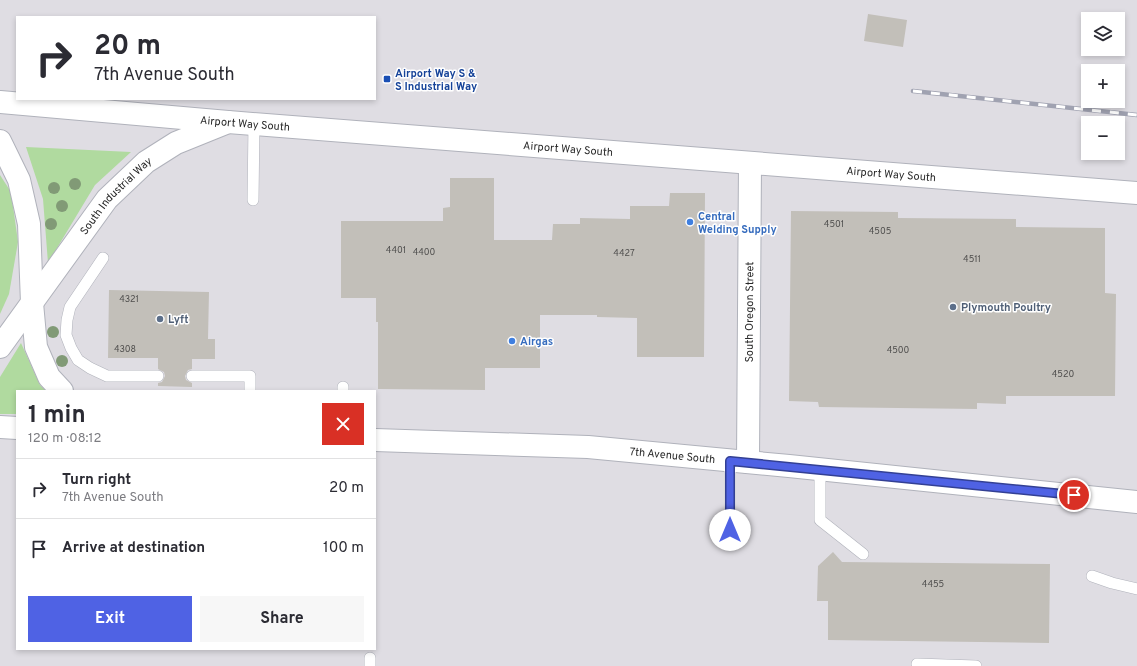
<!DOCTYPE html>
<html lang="en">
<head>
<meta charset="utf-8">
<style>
	:root { --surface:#fff; --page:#f7f7f7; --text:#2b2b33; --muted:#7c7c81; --line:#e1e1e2; --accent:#4f62e4 }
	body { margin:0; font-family:Overpass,sans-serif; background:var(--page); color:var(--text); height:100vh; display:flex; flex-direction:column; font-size:15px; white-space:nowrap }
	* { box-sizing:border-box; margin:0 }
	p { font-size:13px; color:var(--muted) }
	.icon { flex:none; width:22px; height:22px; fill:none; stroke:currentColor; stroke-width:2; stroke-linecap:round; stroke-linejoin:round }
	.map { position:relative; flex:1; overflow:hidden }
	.drawer { position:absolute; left:16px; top:390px; width:360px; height:260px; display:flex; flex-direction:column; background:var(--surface); border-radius:0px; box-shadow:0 2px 6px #0003 }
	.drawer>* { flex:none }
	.hud { position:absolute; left:16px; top:16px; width:360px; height:84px; border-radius:0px; box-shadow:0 2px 6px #0003; background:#fff; color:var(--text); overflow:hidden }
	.buttons { position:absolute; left:1081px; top:12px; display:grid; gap:8px }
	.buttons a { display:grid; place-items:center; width:44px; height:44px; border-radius:0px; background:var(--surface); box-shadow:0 2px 6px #0003; font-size:20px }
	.pin { position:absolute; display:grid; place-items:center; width:34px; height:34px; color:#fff; margin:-17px; border:2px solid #fff; border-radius:50%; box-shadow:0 1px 4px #0007 }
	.me { position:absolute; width:44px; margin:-22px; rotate:0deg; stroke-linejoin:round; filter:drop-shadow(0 0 3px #0008) }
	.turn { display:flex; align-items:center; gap:14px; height:84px; padding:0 12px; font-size:18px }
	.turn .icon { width:52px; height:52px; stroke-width:2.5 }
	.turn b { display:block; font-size:28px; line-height:34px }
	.round { display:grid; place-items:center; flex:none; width:42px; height:42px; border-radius:0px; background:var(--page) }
	.headline { display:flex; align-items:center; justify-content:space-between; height:68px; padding:0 12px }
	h1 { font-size:24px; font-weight:700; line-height:30px }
	.primary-button { display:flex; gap:8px; margin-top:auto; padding:8px 12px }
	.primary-button a { flex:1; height:46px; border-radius:0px; background:var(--accent); color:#fff; font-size:16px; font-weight:700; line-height:46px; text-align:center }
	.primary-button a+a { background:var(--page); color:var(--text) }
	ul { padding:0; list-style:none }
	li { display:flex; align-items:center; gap:12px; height:60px; padding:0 12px; border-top:1px solid var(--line) }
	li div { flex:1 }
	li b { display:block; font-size:15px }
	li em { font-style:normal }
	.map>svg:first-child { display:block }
	.industrial { fill:#dfdde3; fill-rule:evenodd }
	.green { fill:#b0da9f }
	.building { fill:#c2bfb9 }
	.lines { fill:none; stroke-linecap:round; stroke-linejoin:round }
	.service-casing { stroke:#b0b2bb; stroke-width:12 }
	.minor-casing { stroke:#b0b2bb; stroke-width:24 }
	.tertiary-casing { stroke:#b0b2bb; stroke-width:24 }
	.secondary-casing { stroke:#b0b2bb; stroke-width:24 }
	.service { stroke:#fff; stroke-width:11 }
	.minor { stroke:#fff; stroke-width:22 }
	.tertiary { stroke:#fff; stroke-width:22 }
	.secondary { stroke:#fff; stroke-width:22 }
	.rail-casing { stroke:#a0a2b1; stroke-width:4.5 }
	.rail { stroke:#fff; stroke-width:3; stroke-dasharray:9; stroke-linecap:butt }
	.tree { fill:#819a76 }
	.route-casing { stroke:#334094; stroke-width:10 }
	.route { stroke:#4f62e4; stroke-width:7 }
	.transit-dot { fill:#1a4fb4; stroke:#fff; stroke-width:1.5 }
	.shop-dot { fill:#3f7fe0; stroke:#fff; stroke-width:1.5 }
	.service-dot { fill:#5c6f8a; stroke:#fff; stroke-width:1.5 }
	.labels { text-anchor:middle; stroke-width:3; stroke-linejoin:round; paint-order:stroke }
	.number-label { font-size:9px; fill:#4f4e4d }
	.transit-label { font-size:11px; font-weight:bold; fill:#164399; stroke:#fff; text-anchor:start }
	.street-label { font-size:11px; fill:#292929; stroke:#fff }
	.shop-label { font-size:11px; font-weight:bold; fill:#366cbe; stroke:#fff; text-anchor:start }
	.service-label { font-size:11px; font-weight:bold; fill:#4e5e75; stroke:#fff; text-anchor:start }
</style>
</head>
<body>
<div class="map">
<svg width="1137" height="666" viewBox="0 0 1137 666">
	<rect width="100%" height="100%" fill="#eae5dd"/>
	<!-- industrial -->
	<path class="industrial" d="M0,0h1137v666h-1137zM17,17h358v82h-358zM1088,19h30v30h-30zM1088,71h30v30h-30zM1088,123h30v30h-30zM17,391h358v258h-358z"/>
	<!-- green -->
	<g class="green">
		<polygon points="26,147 131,152 95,185 48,263 43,199"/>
		<polygon points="0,175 11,192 18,242 9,294 0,314"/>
		<polygon points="21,343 40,385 46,391 17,391 17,414 0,414 0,377"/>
	</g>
	<!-- building -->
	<g class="building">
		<polygon points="868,14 907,20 903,47 864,41"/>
		<polygon points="450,178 494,178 494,240 552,240 553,224 580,224 580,218 630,219 630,206 669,206 670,193 705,193 704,357 637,357 637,318 597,317 597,315 540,315 540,368 485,368 485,390 378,389 378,322 376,322 376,298 341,298 341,221 443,221 443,208 450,207"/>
		<polygon points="791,211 898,212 898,218 1016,219 1016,227 1105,228 1105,293 1116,294 1115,396 1006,396 1006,404 977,403 977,409 819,407 818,402 789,401"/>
		<polygon points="109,290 209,292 208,339 215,339 215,359 192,359 192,369 188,370 185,376 186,380 192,383 192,387 158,386 158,383 162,382 165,376 164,372 158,369 158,358 108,358"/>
		<polygon points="833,552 842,562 1050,564 1049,643 828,640 828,601 817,601 818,566"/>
	</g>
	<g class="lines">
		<defs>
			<g id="service">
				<polyline points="253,200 254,124"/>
				<polyline points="103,258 70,307 67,320 66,335 71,348 78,360 90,368 107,376 158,376"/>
				<polyline points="192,376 250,376 250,391"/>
				<polyline points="343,391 343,387"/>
				<polyline points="820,469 820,520 863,554"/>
				<polyline points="730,544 730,461"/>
				<polyline points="1092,576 1112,583 1137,589"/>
				<polyline points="917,664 976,666"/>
				<polyline points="370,666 370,658"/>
			</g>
			<g id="minor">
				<polyline points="0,427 17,428"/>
				<path id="s1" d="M375,440l213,7 201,19 348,36"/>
				<path id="s2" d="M748,462l2,-299"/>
			</g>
			<g id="tertiary">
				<polyline points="0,141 19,180 29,224 32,303 36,347 49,377 62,391"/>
				<path id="s3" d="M0,347l107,-148 39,-37 30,-19 52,-21"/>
			</g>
			<g id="secondary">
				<path id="s4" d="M0,102l228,20 909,71"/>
			</g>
		</defs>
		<!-- service casing -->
		<use href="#service" class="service-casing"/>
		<!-- minor casing -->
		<use href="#minor" class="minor-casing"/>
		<!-- tertiary casing -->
		<use href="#tertiary" class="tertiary-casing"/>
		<!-- secondary casing -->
		<use href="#secondary" class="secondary-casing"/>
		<!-- service -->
		<use href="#service" class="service"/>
		<!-- minor -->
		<use href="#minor" class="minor"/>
		<!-- tertiary -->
		<use href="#tertiary" class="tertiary"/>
		<!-- secondary -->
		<use href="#secondary" class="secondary"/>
		<defs>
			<polyline id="rail" points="913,91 1137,115"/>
		</defs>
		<!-- rail casing -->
		<use href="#rail" class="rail-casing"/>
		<!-- rail -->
		<use href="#rail" class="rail"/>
	</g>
	<!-- trees -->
	<g class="tree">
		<circle cx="75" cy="184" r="6"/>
		<circle cx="54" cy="188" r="6"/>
		<circle cx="62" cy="206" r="6"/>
		<circle cx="51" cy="224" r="6"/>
		<circle cx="53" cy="332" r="6"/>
		<circle cx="62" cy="361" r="6"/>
	</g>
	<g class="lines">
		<defs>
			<polyline id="route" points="730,530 730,461 1074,495"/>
		</defs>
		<!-- route casing -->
		<use href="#route" class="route-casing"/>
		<!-- route -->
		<use href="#route" class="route"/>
	</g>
	<!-- markers -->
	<rect class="transit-dot" x="383" y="75" width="8" height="8" rx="2"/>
	<g class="shop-dot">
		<circle cx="690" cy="222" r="4"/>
		<circle cx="512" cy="341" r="4"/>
	</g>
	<g class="service-dot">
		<circle cx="953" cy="307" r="4"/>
		<circle cx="160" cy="319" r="4"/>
	</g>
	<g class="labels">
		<!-- number labels -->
		<g class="number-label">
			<text x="834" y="227">4501</text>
			<text x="880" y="234">4505</text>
			<text x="396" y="253">4401</text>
			<text x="424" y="255">4400</text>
			<text x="624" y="256">4427</text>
			<text x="972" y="262">4511</text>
			<text x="129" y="302">4321</text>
			<text x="125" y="352">4308</text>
			<text x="898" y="353">4500</text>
			<text x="1063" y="377">4520</text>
			<text x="933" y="587">4455</text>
		</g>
		<!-- transit labels -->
		<g class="transit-label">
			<text x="395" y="77">Airport Way S &amp;<tspan x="395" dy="13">S Industrial Way</tspan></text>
		</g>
		<!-- street labels -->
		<g class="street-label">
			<text dy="4" stroke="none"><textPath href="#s4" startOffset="246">Airport Way South</textPath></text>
			<text dy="4" stroke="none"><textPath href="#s4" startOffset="570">Airport Way South</textPath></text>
			<text dy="4" stroke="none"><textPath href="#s4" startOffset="894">Airport Way South</textPath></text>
			<text dy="4" stroke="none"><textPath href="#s3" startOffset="191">South Industrial Way</textPath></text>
			<text dy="4" stroke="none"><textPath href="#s2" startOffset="150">South Oregon Street</textPath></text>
			<text dy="4" stroke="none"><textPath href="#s1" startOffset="298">7th Avenue South</textPath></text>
		</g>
		<!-- shop labels -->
		<g class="shop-label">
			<text x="698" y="220">Central<tspan x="698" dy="13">Welding Supply</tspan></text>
			<text x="520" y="345">Airgas</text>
		</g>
		<!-- service labels -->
		<g class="service-label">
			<text x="961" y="311">Plymouth Poultry</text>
			<text x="168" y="323">Lyft</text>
		</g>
	</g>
</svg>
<div class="buttons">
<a><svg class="icon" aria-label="layers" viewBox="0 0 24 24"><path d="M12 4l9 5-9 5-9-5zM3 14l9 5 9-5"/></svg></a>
<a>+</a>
<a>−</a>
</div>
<div class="pin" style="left:1074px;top:495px;background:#d93025"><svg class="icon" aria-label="arrive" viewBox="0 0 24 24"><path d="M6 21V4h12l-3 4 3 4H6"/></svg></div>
<svg class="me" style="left:730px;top:530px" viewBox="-20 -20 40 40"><circle r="19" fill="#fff"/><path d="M0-13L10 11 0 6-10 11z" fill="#4f62e4"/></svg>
<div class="hud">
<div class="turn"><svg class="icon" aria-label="right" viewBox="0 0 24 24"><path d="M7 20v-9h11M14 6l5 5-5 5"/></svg><div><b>20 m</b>7th Avenue South</div></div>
</div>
<section class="drawer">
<div class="headline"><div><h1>1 min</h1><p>120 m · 08:12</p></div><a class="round" style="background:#d93025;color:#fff"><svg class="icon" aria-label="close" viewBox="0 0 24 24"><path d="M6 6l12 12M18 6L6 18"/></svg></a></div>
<ul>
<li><svg class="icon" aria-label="right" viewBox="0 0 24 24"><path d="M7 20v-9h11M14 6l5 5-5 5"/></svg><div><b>Turn right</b><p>7th Avenue South</p></div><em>20 m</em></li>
<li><svg class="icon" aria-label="arrive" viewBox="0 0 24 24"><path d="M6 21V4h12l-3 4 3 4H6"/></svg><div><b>Arrive at destination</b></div><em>100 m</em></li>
</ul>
<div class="primary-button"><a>Exit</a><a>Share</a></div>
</section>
</div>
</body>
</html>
